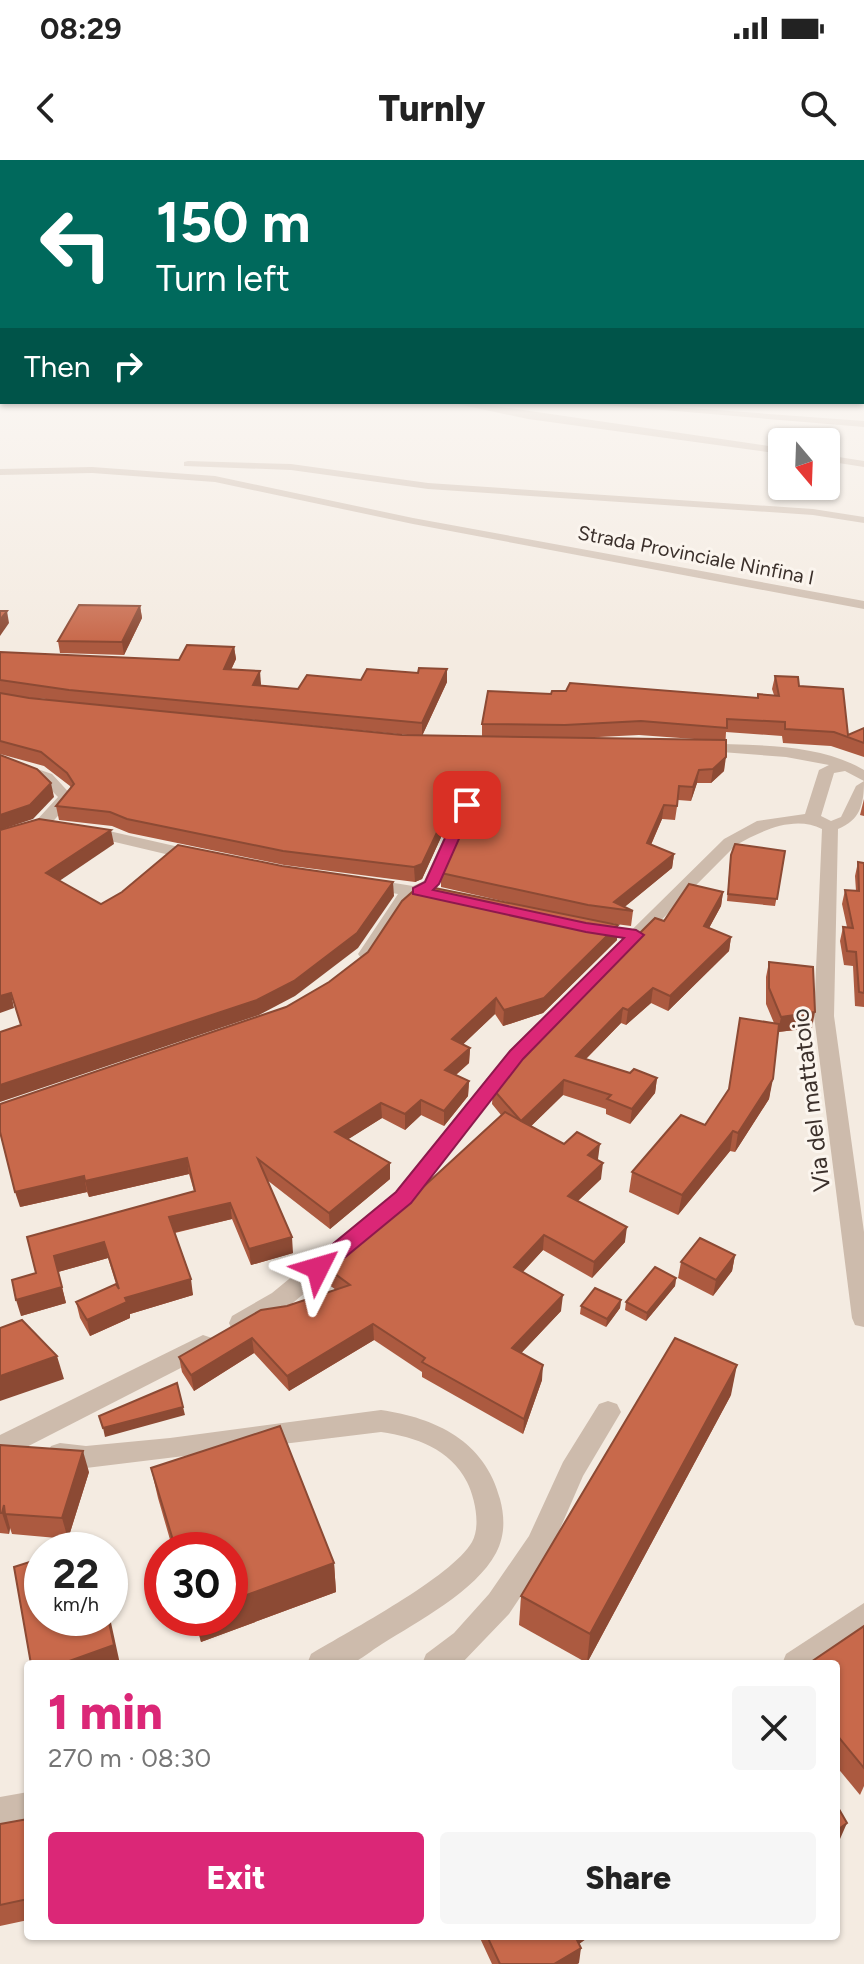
<!DOCTYPE html>
<html lang="en">
<head>
<meta charset="utf-8">
<style>
	:root { --surface:#fff; --page:#f6f6f6; --text:#222; --muted:#767676; --accent:#db2777 }
	body { margin:0; font-family:Figtree,sans-serif; background:var(--page); color:var(--text); height:100vh; display:flex; flex-direction:column; font-size:30px; white-space:nowrap }
	* { box-sizing:border-box; margin:0 }
	p { font-size:26px; color:var(--muted) }
	.icon { flex:none; width:44px; height:44px; fill:none; stroke:currentColor; stroke-width:2; stroke-linecap:round; stroke-linejoin:round }
	.map { position:relative; flex:1; overflow:hidden }
	.side { position:absolute; left:24px; top:1500px; width:816px; height:280px; display:flex; flex-direction:column; background:var(--surface); border-radius:8px; box-shadow:0 2px 6px #0004 }
	.side>* { flex:none }
	.hud { position:absolute; left:0px; top:0px; width:864px; height:244px; box-shadow:0 2px 6px #0004; background:#00695c; color:#fff; overflow:hidden }
	.needle { width:52px; rotate:161deg }
	.buttons { position:absolute; left:768px; top:268px; display:grid; gap:16px }
	.buttons a { display:grid; place-items:center; width:72px; height:72px; border-radius:8px; background:var(--surface); box-shadow:0 2px 6px #0004; font-size:40px }
	.speed { position:absolute; left:24px; top:1372px; display:flex; gap:16px; font-size:40px; font-weight:700; text-align:center }
	.speed>* { display:grid; place-content:center; width:104px; height:104px; border-radius:50%; background:var(--surface); box-shadow:0 2px 6px #0004; line-height:1 }
	.speed small { font-size:20px; font-weight:400 }
	.speed .limit { border:12px solid #d22; background:#fff; color:#111 }
	.pin { position:absolute; display:grid; place-items:center; width:68px; height:68px; color:#fff; margin:-34px; border-radius:16px; box-shadow:0 4px 12px #0006 }
	.me { position:absolute; width:88px; margin:-44px; rotate:50deg; stroke-linejoin:round; filter:drop-shadow(0 0 6px #0008) }
	.turn { display:flex; align-items:center; gap:28px; height:168px; padding:0 24px; font-size:36px }
	.turn .icon { width:104px; height:104px; stroke-width:2.5 }
	.turn b { display:block; font-size:56px; line-height:68px }
	.then { display:flex; align-items:center; height:76px; padding:0 24px; background:#0003; gap:16px; font-size:30px }
	.round { display:grid; place-items:center; flex:none; width:84px; height:84px; border-radius:8px; background:var(--page) }
	.head { display:flex; align-items:center; justify-content:space-between; height:136px; padding:0 24px }
	h1 { font-size:48px; font-weight:800; line-height:60px; color:var(--accent) }
	.primary-button { display:flex; gap:16px; margin-top:auto; padding:16px 24px }
	.primary-button a { flex:1; height:92px; border-radius:8px; background:var(--accent); color:#fff; font-size:32px; font-weight:800; line-height:92px; text-align:center }
	.primary-button a+a { background:var(--page); color:var(--text) }
	.status { display:flex; justify-content:space-between; align-items:center; height:56px; padding:0 40px; background:var(--surface); direction:ltr }
	.status svg { height:22px; fill:currentColor }
	header { display:flex; justify-content:space-between; align-items:center; height:104px; padding:0 24px; background:var(--surface); font-size:36px; font-weight:800 }
	.map>svg:first-child { display:block }
	.lines { fill:none; stroke-linecap:round; stroke-linejoin:round }
	.minor { fill:#cdbbac; fill-rule:evenodd }
	.wall { fill:#ac5a40; fill-rule:evenodd }
	.shaded-wall { fill:#8c4a34 }
	.building { fill:#c8694b; stroke:#8c4a34; stroke-width:2 }
	.route { fill:#db2777; stroke:#8e194d; stroke-width:2 }
	.labels { text-anchor:middle; stroke-width:6; stroke-linejoin:round; paint-order:stroke }
	.far-street-label { font-size:20px; fill:#3b302b; stroke:#fbf5ee }
	.street-label { font-size:24px; fill:#3b302b; stroke:#fbf5ee }
</style>
</head>
<body>
<div class="status"><b>08:29</b><svg viewBox="0 0 49 12"><path d="M0 12V9h3v3zM5 12V6h3v6zM10 12V3h3v9zM15 12V0h3v12zM26 1h20v11H26zM47 4h2v5h-2z"/></svg></div>
<header><svg class="icon" aria-label="back" viewBox="0 0 24 24"><path d="M15 5l-7 7 7 7"/></svg>Turnly<svg class="icon" aria-label="search" viewBox="0 0 24 24"><circle cx="10" cy="10" r="6"/><path d="M15 15l6 6"/></svg></header>
<div class="map">
<svg width="864" height="1804" viewBox="0 0 864 1804">
	<rect width="100%" height="100%" fill="#f4ebe1"/>
	<g class="lines">
		<!-- minor -->
		<g class="minor">
			<polygon points="448,242 468,242 782,288 782,294 528,259"/>
			<polygon points="568,242 609,242 864,261 864,267"/>
			<polygon points="826,295 864,301 864,307 826,301"/>
			<polygon points="188,301 291,304 428,323 813,349 864,357 864,363 813,355 428,329 291,310 184,306 184,302"/>
			<polygon points="92,307 215,316 413,358 864,441 864,449 413,364 215,322 92,313 0,315 0,309"/>
			<path d="M700,583c53,3 117,-1 164,27v11l-19,-10 -11,2 -13,43 10,5 10,-4 15,-31 8,-5c0,24 -4,39 -26,48l-4,187 30,216v95l-9,-2 -3,-7 -38,-302 8,-187c-28,-14 -61,2 -86,16l-213,214 -112,145 -123,103 -38,23 -9,3 -9,-3 -3,-7 3,-7 40,-23 123,-101 114,-141 215,-212 33,-18 48,-7 14,-44 10,-5 -43,-8 -91,-7v-6z"/>
			<polygon points="0,596 52,614 74,638 47,668 0,683 0,673 35,662 58,637 41,620 0,604"/>
			<polygon points="467,640 475,645 440,724 433,730 446,732 449,736 440,741 418,737 409,742 373,798 361,798 358,794 398,734 363,728 360,724 369,719 413,726 424,721 459,645"/>
			<polygon points="87,666 201,692 203,696 195,701 81,674 81,668"/>
			<polygon points="203,1175 212,1178 215,1185 212,1192 11,1295 0,1298 0,1275"/>
			<polygon points="608,1241 617,1244 621,1252 583,1316 549,1394 509,1454 461,1504 422,1504 426,1494 454,1473 489,1434 529,1376 563,1302 599,1244"/>
			<path d="M381,1250c55,8 104,31 119,89 5,19 5,37 -4,54 -20,38 -79,69 -114,91 -10,6 -21,16 -32,20 -12,3 -30,0 -43,0l4,-10c38,-23 141,-77 161,-112 9,-16 3,-44 -5,-60 -17,-33 -51,-45 -86,-50l-295,36 -35,-6 -4,-8 4,-8 9,-3 26,3 84,-8z"/>
			<polygon points="864,1443 864,1474 822,1504 782,1504 786,1494"/>
			<polygon points="28,1632 28,1664 0,1669 0,1637"/>
		</g>
	</g>
	<!-- wall -->
	<g class="wall">
		<polygon points="140,446 142,458 124,495 60,493 58,481"/>
		<path d="M234,487l2,12 -5,11 30,14 -1,2 38,3 149,-20v13l-25,54 60,1v-13l69,-30 207,4v-4l16,1 -2,-6 3,-13 24,10 49,49 16,-7v29l-33,-11 -48,-3 -1,-7 -56,-4 -2,39 -13,12h-14l-6,18 -13,-1 -3,20 -13,-1 -11,26 23,9 -2,14 -48,39 9,4 -2,15 -23,-3 9,17 -74,73 -40,13 -8,-12 -32,30 7,4 -1,15 -13,12 13,6 -1,15 -24,30 -23,-11 -16,15 -23,-12 -34,21 42,24v16l-60,50 -63,-49 26,73 -42,12 -19,-46 -57,14 18,62 -63,19v4l-40,18 -10,-18 -4,-16 40,-18 -8,-26 -50,14 8,31 -45,13 15,-43 158,-82 -5,-17 -100,23 -2,-5 -67,15 266,-200 225,-104 -70,-16v-14l33,-72 -1,-2 -15,1 -36,79 -7,3 -131,-17 -155,-32 -17,-7 -53,-6 -3,-14 15,-18 -1,-2 -26,-20 -44,-12v-61l46,6 -46,-6v-41l179,8zM214,556l204,20 -16,-1zM639,575l69,5 -129,-2z"/>
		<polygon points="864,639 864,656 860,655"/>
		<polygon points="785,691 775,746 727,741 730,702"/>
		<polygon points="858,702 864,703 864,847 855,846 853,806 844,805 840,781 843,767 847,767 842,744 845,730 856,731 855,716"/>
		<polygon points="723,732 721,746 709,768 731,777 729,791 668,851 651,843 626,865 621,863 586,899 630,913 657,918 655,933 630,964 606,954 606,949 563,935 531,966 564,984 598,999 597,1000 601,1019 578,1041 625,1082 592,1118 543,1090 523,1112 561,1151 521,1193 542,1220 523,1274 422,1217 422,1212 374,1180 289,1231 254,1193 194,1231 182,1212 179,1197 287,1146 336,1130 324,1121 323,1105 373,1073 501,955 492,944 493,929 519,901 520,894 664,761"/>
		<polygon points="769,802 812,868 778,872 769,939 735,992 730,991 678,1055 629,1032 632,1012 705,965 774,863 766,844 766,817"/>
		<polygon points="735,1095 732,1111 713,1136 678,1118 681,1102"/>
		<polygon points="676,1118 675,1126 646,1161 625,1150 626,1142"/>
		<polygon points="621,1140 620,1148 606,1167 580,1154 581,1146"/>
		<polygon points="731,1235 587,1503 519,1465 521,1436"/>
		<polygon points="0,1285 89,1312 68,1379 12,1374 10,1368 9,1374 0,1373"/>
		<polygon points="151,1308 334,1403 336,1432 201,1482 194,1458 230,1458 230,1390 173,1390 158,1338"/>
		<polygon points="864,1466 864,1626 860,1635 836,1606 836,1504"/>
		<polygon points="28,1659 28,1760 0,1766 0,1664"/>
		<polygon points="479,1776 590,1776 579,1784 579,1803 577,1804 492,1804"/>
	</g>
	<!-- shaded-wall -->
	<g class="shaded-wall">
		<polygon points="140,446 142,458 124,495 122,482"/>
		<polygon points="7,451 9,463 0,476 0,460"/>
		<polygon points="234,487 236,499 225,522 224,509"/>
		<polygon points="447,509 447,522 422,576 422,563"/>
		<polygon points="260,511 261,524 254,538 253,525"/>
		<polygon points="726,597 724,611 711,623 713,609"/>
		<polygon points="699,610 697,623 691,641 693,627"/>
		<polygon points="51,623 54,637 33,659 0,670 0,655"/>
		<polygon points="459,626 458,640 422,719 415,722 414,707"/>
		<polygon points="664,645 662,659 645,698 647,683"/>
		<polygon points="111,670 114,684 49,728 46,713"/>
		<polygon points="674,694 672,708 621,750 614,742"/>
		<polygon points="393,722 394,736 358,788 295,836 259,855 0,942 0,925"/>
		<polygon points="723,732 721,746 702,781 704,766"/>
		<polygon points="618,765 617,780 543,853 503,866 504,850"/>
		<polygon points="731,777 729,791 668,851 670,836"/>
		<polygon points="653,828 651,843 626,865 628,850"/>
		<polygon points="11,833 14,848 0,853 0,836"/>
		<polygon points="496,838 495,854 452,895 452,879"/>
		<polygon points="623,848 621,863 574,911 576,896"/>
		<polygon points="815,852 812,868 778,872 781,857"/>
		<polygon points="470,888 469,903 444,925 445,910"/>
		<polygon points="657,918 655,933 630,964 632,949"/>
		<polygon points="773,919 769,939 735,992 738,973"/>
		<polygon points="564,920 563,935 521,976 521,961"/>
		<polygon points="469,921 468,936 444,966 444,951"/>
		<polygon points="421,940 421,955 405,970 405,954"/>
		<polygon points="381,943 382,958 336,987 335,972"/>
		<polygon points="733,971 730,991 678,1055 682,1035"/>
		<polygon points="600,984 598,999 586,1010 588,995"/>
		<polygon points="187,998 189,1014 89,1037 85,1021"/>
		<polygon points="390,1003 390,1019 330,1069 329,1053"/>
		<polygon points="603,1003 601,1019 567,1051 568,1036"/>
		<polygon points="84,1016 87,1032 20,1047 15,1032"/>
		<polygon points="230,1043 232,1059 172,1073 169,1057"/>
		<polygon points="627,1067 625,1082 592,1118 594,1102"/>
		<polygon points="544,1075 543,1090 513,1122 514,1107"/>
		<polygon points="292,1077 293,1093 251,1105 249,1089"/>
		<polygon points="104,1082 108,1098 58,1112 54,1096"/>
		<polygon points="735,1095 732,1111 713,1136 716,1120"/>
		<polygon points="676,1118 675,1126 646,1161 647,1153"/>
		<polygon points="191,1119 193,1135 130,1154 130,1158 90,1176 87,1160 125,1138"/>
		<polygon points="62,1127 66,1143 21,1156 16,1140"/>
		<polygon points="563,1135 561,1151 511,1204 512,1188"/>
		<polygon points="621,1140 620,1148 606,1167 607,1159"/>
		<polygon points="373,1164 374,1180 289,1231 287,1216"/>
		<polygon points="252,1178 254,1193 194,1231 191,1215"/>
		<polygon points="57,1196 64,1219 0,1241 0,1216"/>
		<polygon points="543,1205 542,1220 523,1274 524,1259"/>
		<polygon points="737,1205 731,1235 587,1503 590,1474"/>
		<polygon points="183,1247 185,1255 105,1277 103,1268"/>
		<polygon points="83,1291 89,1312 68,1379 62,1358"/>
		<polygon points="4,1345 10,1368 9,1374 2,1353"/>
		<polygon points="334,1403 336,1432 201,1482 196,1458 230,1458 230,1441"/>
		<polygon points="108,1458 110,1458 120,1504 61,1504"/>
		<polygon points="847,1663 840,1679 836,1682 836,1671"/>
		<polygon points="574,1776 590,1776 572,1789"/>
		<polygon points="581,1788 579,1803 577,1804 554,1804"/>
	</g>
	<!-- building -->
	<g class="building">
		<polygon points="79,445 140,446 122,482 58,481"/>
		<polygon points="0,451 7,451 0,460"/>
		<polygon points="187,485 234,487 224,509 260,511 253,525 298,529 307,515 361,520 367,509 418,513 419,508 447,509 422,563 69,530 0,520 0,492 179,500"/>
		<polygon points="775,516 798,517 799,526 843,529 848,575 864,568 864,583 834,572 785,569 785,562 727,559 727,568 641,561 565,565 482,564 488,531 551,534 552,531 566,531 570,523 758,538 758,534 779,536"/>
		<polygon points="0,533 29,538 402,575 726,580 726,597 713,609 699,610 693,627 679,626 677,646 664,645 647,683 674,694 614,742 633,751 588,745 441,713 478,632 473,625 459,626 422,704 414,707 283,691 127,659 110,652 56,646 74,624 67,613 41,592 0,581"/>
		<polygon points="0,595 37,609 51,623 30,645 0,655"/>
		<polygon points="39,659 111,670 46,713 101,744 122,732 178,685 282,706 393,722 357,773 294,821 257,840 0,925 0,872 21,865 11,833 0,836 0,670"/>
		<polygon points="735,684 785,691 777,739 728,734 731,695"/>
		<polygon points="858,702 864,703 864,833 859,832 856,792 847,791 843,767 853,768 845,730 859,731"/>
		<polygon points="689,724 723,732 704,766 731,777 670,836 653,828 628,850 623,848 576,896 630,913 634,909 657,918 632,949 607,939 611,935 564,920 521,961 564,984 577,972 600,984 588,995 603,1003 568,1036 627,1067 594,1102 544,1075 514,1107 563,1135 512,1188 543,1205 524,1259 422,1202 425,1198 373,1164 287,1216 252,1178 191,1215 179,1197 261,1150 287,1146 350,1125 323,1105 367,1069 373,1073 505,952 521,961 493,929 524,896 520,894 526,886 655,758 664,761"/>
		<polygon points="420,725 618,765 544,838 504,850 496,838 452,879 470,888 445,910 469,921 444,951 421,940 405,954 381,943 335,972 390,1003 329,1053 258,999 292,1077 249,1089 230,1043 169,1057 191,1119 125,1138 127,1142 87,1160 76,1142 116,1124 119,1129 104,1082 54,1096 62,1127 16,1140 12,1120 36,1113 27,1077 195,1031 187,998 85,1021 84,1016 15,1032 0,972 0,944 286,847 329,822 368,792 402,741"/>
		<polygon points="769,802 813,807 815,852 781,857 769,828"/>
		<polygon points="740,858 779,864 773,919 738,973 733,971 682,1035 632,1012 681,955 705,965 729,929"/>
		<polygon points="700,1078 735,1095 716,1120 681,1102"/>
		<polygon points="655,1107 676,1118 647,1153 626,1142"/>
		<polygon points="595,1128 621,1140 607,1159 581,1146"/>
		<polygon points="22,1160 57,1196 0,1216 0,1168"/>
		<polygon points="675,1178 737,1205 590,1474 521,1436"/>
		<polygon points="177,1223 183,1247 103,1268 99,1256"/>
		<polygon points="280,1266 334,1403 230,1441 230,1390 176,1390 151,1308"/>
		<polygon points="0,1285 83,1291 62,1358 5,1354 4,1345 2,1353 0,1353"/>
		<polygon points="91,1382 93,1390 67,1390"/>
		<polygon points="42,1398 42,1458 108,1458 114,1485 61,1504 31,1504 14,1407"/>
		<polygon points="864,1466 864,1608 836,1574 836,1504 808,1504"/>
		<polygon points="836,1644 847,1663 836,1671"/>
		<polygon points="28,1659 28,1739 0,1745 0,1664"/>
		<polygon points="487,1776 575,1776 581,1788 554,1804 500,1804"/>
	</g>
	<!-- sky -->
	<linearGradient id="sky" x2="0" y2="1"><stop stop-color="#7eb2d2"/><stop offset="0.48" stop-color="#faf6f2"/><stop offset="1" stop-color="#faf6f2" stop-opacity="0"/></linearGradient>
	<rect width="864" height="482" fill="url(#sky)"/>
	<!-- route -->
	<polygon class="route" points="467,641 474,645 439,724 433,730 586,763 636,770 644,775 523,899 411,1043 326,1113 311,1113 308,1108 311,1102 396,1032 510,891 624,778 586,772 413,734 413,728 425,722 460,645"/>
	<g class="labels">
		<!-- far-street labels -->
		<g class="far-street-label">
			<text transform="translate(696 395) rotate(11)" y="7">Strada Provinciale Ninfina I</text>
		</g>
		<!-- street labels -->
		<g class="street-label">
			<text transform="translate(811 940) rotate(-97)" y="8">Via del mattatoio</text>
		</g>
	</g>
</svg>
<div class="buttons">
<a><svg class="needle" viewBox="-14 -14 28 28"><path d="M0-13l5 13h-10z" fill="#e53935"/><path d="M0 13l5-13h-10z" fill="#767676"/></svg></a>
</div>
<div class="speed"><div>22<small>km/h</small></div><div class="limit">30</div></div>
<div class="pin" style="left:467px;top:645px;background:#d93025"><svg class="icon" aria-label="arrive" viewBox="0 0 24 24"><path d="M6 21V4h12l-3 4 3 4H6"/></svg></div>
<svg class="me" style="left:318px;top:1108px" viewBox="-20 -20 40 40"><path d="M0-17L14 15 0 8-14 15z" fill="#db2777" stroke="#fff" stroke-width="4"/></svg>
<div class="hud">
<div class="turn"><svg class="icon" aria-label="left" viewBox="0 0 24 24"><path d="M17 20v-9H6M10 6l-5 5 5 5"/></svg><div><b>150 m</b>Turn left</div></div>
<div class="then">Then<svg class="icon" aria-label="right" viewBox="0 0 24 24"><path d="M7 20v-9h11M14 6l5 5-5 5"/></svg></div>
</div>
<section class="side">
<div class="head"><div><h1>1 min</h1><p>270 m · 08:30</p></div><a class="round"><svg class="icon" aria-label="close" viewBox="0 0 24 24"><path d="M6 6l12 12M18 6L6 18"/></svg></a></div>
<div class="primary-button"><a>Exit</a><a>Share</a></div>
</section>
</div>
</body>
</html>
